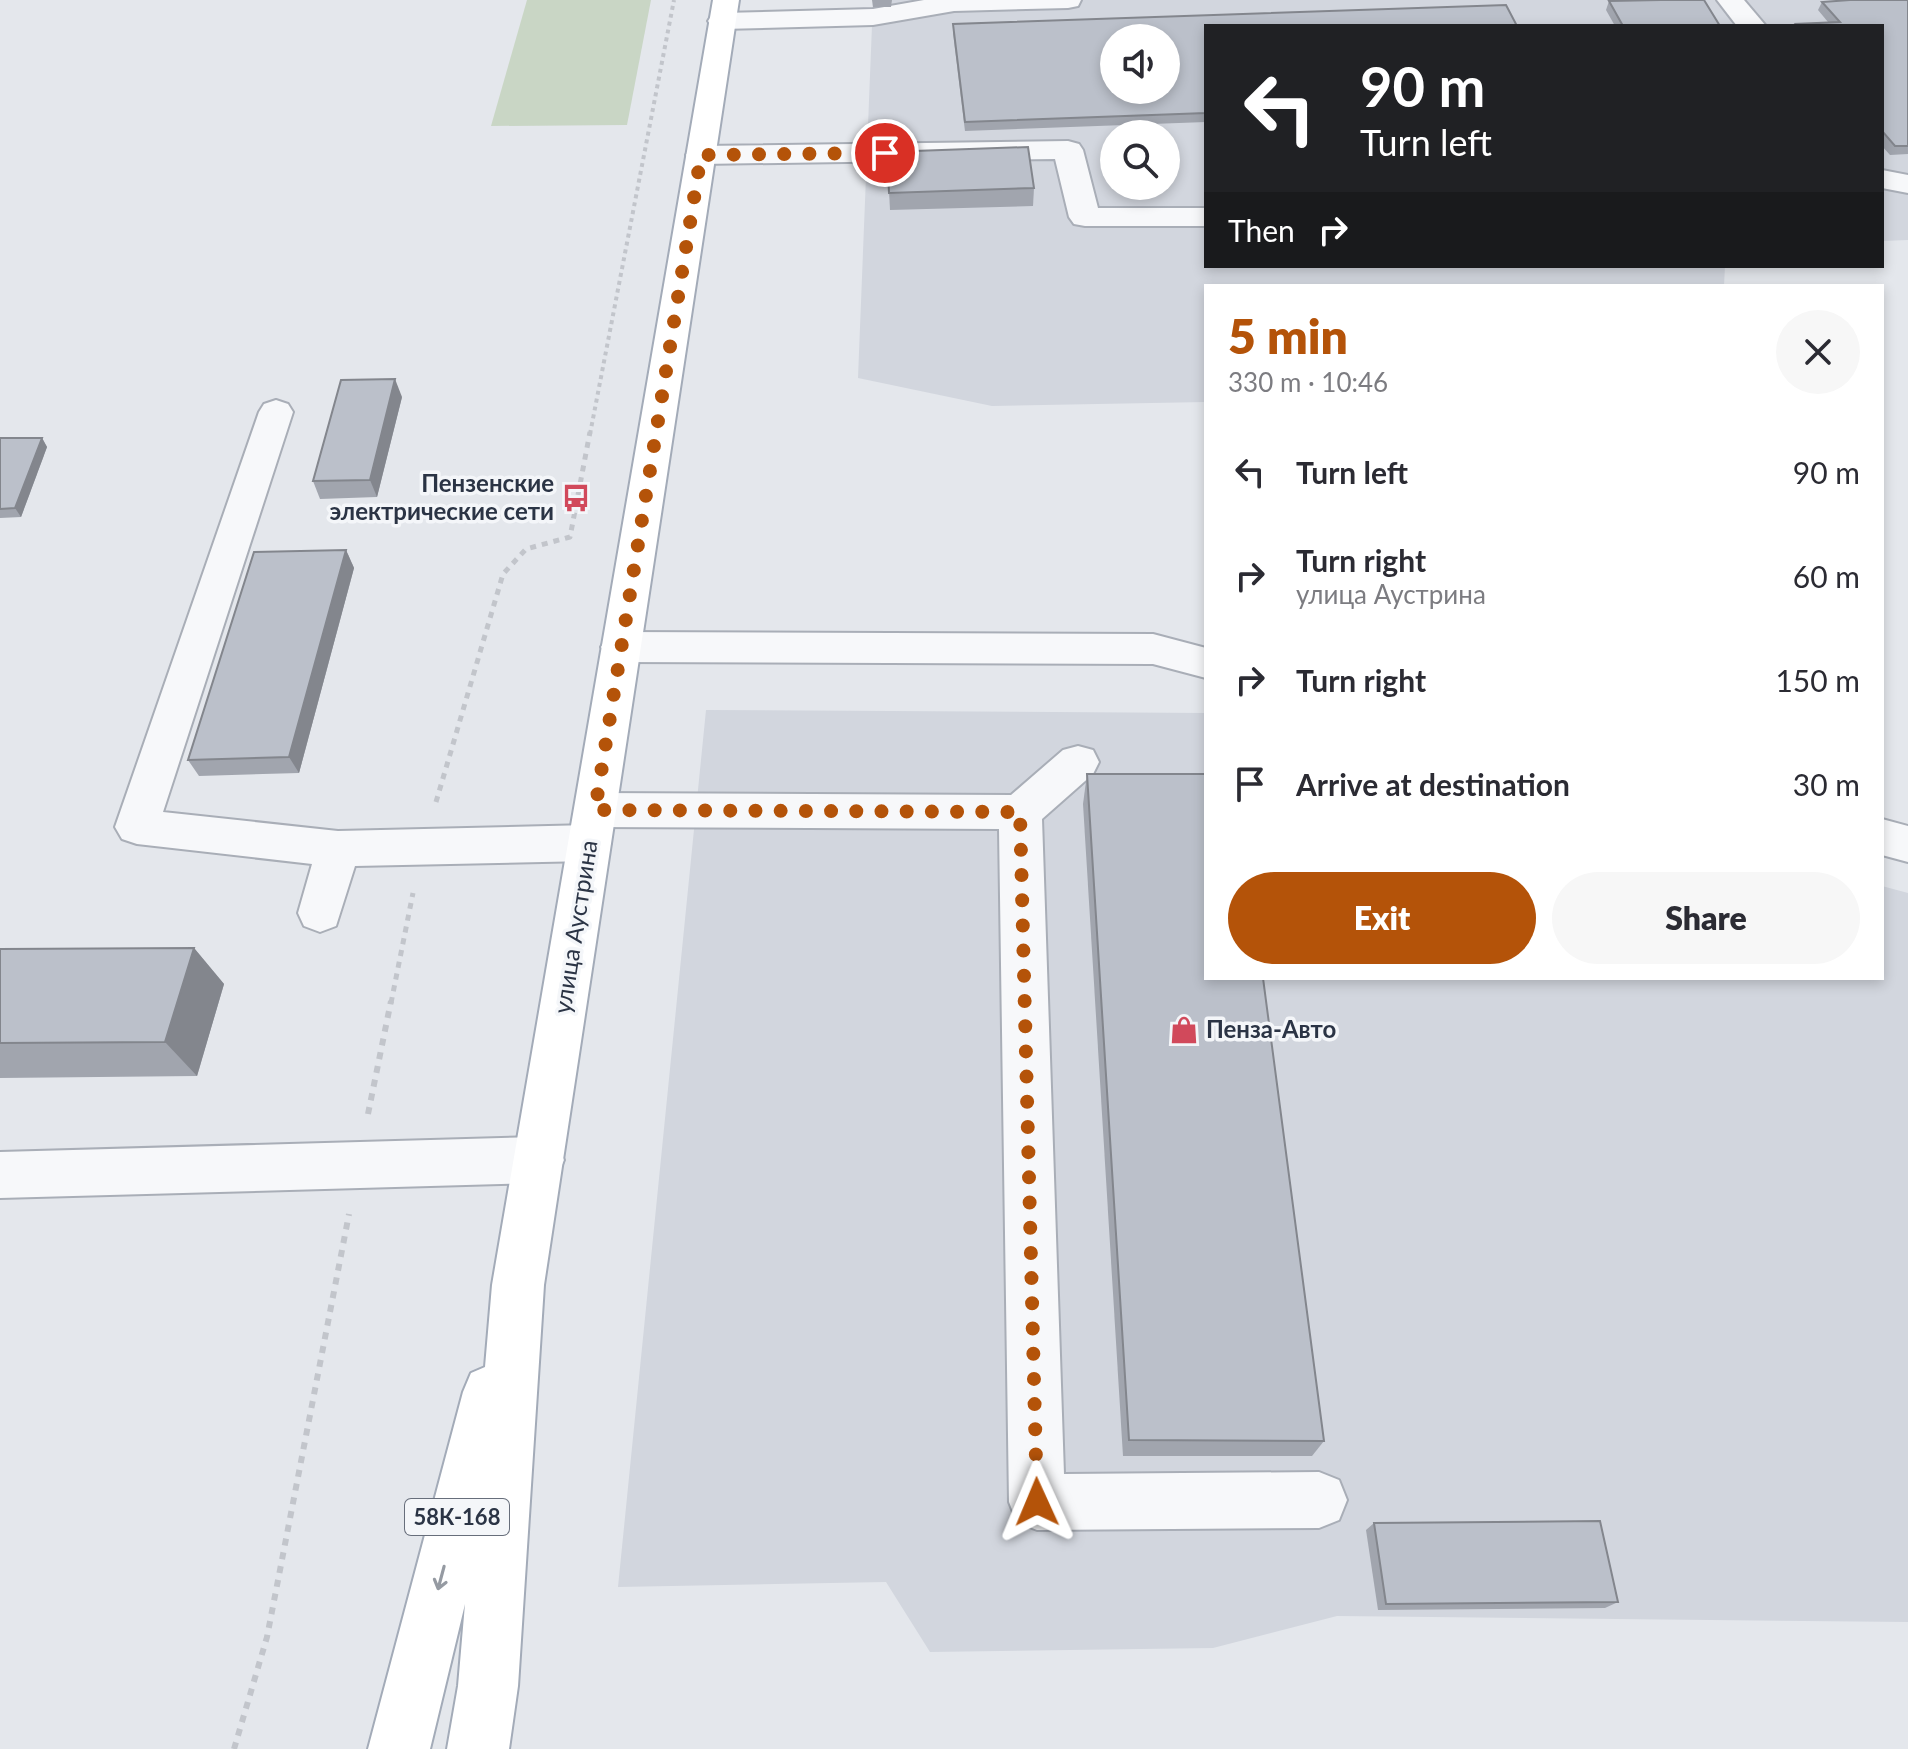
<!DOCTYPE html>
<html lang="en">
<head>
<meta charset="utf-8">
<style>
	:root { --surface:#fff; --page:#f7f7f7; --text:#2b2b33; --muted:#7c7c81; --accent:#b45309 }
	body { margin:0; font-family:Lato,sans-serif; background:var(--page); color:var(--text); height:100vh; display:flex; flex-direction:column; font-size:30px; white-space:nowrap }
	* { box-sizing:border-box; margin:0 }
	p { font-size:26px; color:var(--muted) }
	.icon { flex:none; width:44px; height:44px; fill:none; stroke:currentColor; stroke-width:2; stroke-linecap:round; stroke-linejoin:round }
	.map { position:relative; flex:1; overflow:hidden }
	.panel { position:absolute; left:1204px; top:284px; width:680px; height:696px; display:flex; flex-direction:column; background:var(--surface); border-radius:0px; box-shadow:0 4px 12px #0003 }
	.panel>* { flex:none }
	.hud { position:absolute; left:1204px; top:24px; width:680px; height:244px; border-radius:0px; box-shadow:0 4px 12px #0003; background:#202124; color:#fff; overflow:hidden }
	.controls { position:absolute; left:1100px; top:24px; display:grid; gap:16px }
	.controls a { display:grid; place-items:center; width:80px; height:80px; border-radius:50%; background:var(--surface); box-shadow:0 4px 12px #0003; font-size:40px }
	.pin { position:absolute; display:grid; place-items:center; width:68px; height:68px; color:#fff; margin:-34px; border:4px solid #fff; border-radius:50%; box-shadow:0 2px 8px #0007 }
	.me { position:absolute; width:88px; margin:-44px; rotate:359deg; stroke-linejoin:round; filter:drop-shadow(0 0 6px #0008) }
	.turn { display:flex; align-items:center; gap:28px; height:168px; padding:0 24px; font-size:36px }
	.turn .icon { width:104px; height:104px; stroke-width:2.5 }
	.turn b { display:block; font-size:56px; line-height:68px }
	.then { display:flex; align-items:center; height:76px; padding:0 24px; background:#0003; gap:16px; font-size:30px }
	.round { display:grid; place-items:center; flex:none; width:84px; height:84px; border-radius:42px; background:var(--page) }
	.summary { display:flex; align-items:center; justify-content:space-between; height:136px; padding:0 24px }
	h1 { font-size:48px; font-weight:800; line-height:60px; color:var(--accent) }
	.action { display:flex; gap:16px; margin-top:auto; padding:16px 24px }
	.action a { flex:1; height:92px; border-radius:48px; background:var(--accent); color:#fff; font-size:32px; font-weight:800; line-height:92px; text-align:center }
	.action a+a { background:var(--page); color:var(--text) }
	ul { padding:0; list-style:none }
	li { display:flex; align-items:center; gap:24px; height:104px; padding:0 24px }
	li div { flex:1 }
	li b { display:block; font-size:30px }
	li em { font-style:normal }
	.map>svg:first-child { display:block }
	.built { fill:#d2d6de; fill-rule:evenodd }
	.green { fill:#c9d6c5 }
	.lines { fill:none; stroke-linecap:round; stroke-linejoin:round }
	.minor-casing { stroke:#a9aeb7; stroke-width:4 }
	.major-casing { stroke:#a3abb8; stroke-width:4 }
	.path-far2 { stroke:#c2c5cb; stroke-width:4; stroke-dasharray:4 4; stroke-linecap:butt }
	.path-far1 { stroke:#c2c5cb; stroke-width:5; stroke-dasharray:6 6; stroke-linecap:butt }
	.path { stroke:#c2c5cb; stroke-width:6; stroke-dasharray:7 7; stroke-linecap:butt }
	.minor { fill:#f7f8fa; fill-rule:evenodd }
	.major { fill:#fff; fill-rule:evenodd }
	.wall { fill:#a1a5ae }
	.shaded-wall { fill:#83868d }
	.building { fill:#bbc0ca; stroke:#83868d; stroke-width:2; fill-rule:evenodd }
	.oneway { stroke:#959aa2 }
	.route { stroke:#b45309; stroke-width:14; stroke-dasharray:0 25.2 }
	.labels { text-anchor:middle; stroke-width:7; stroke-linejoin:round; paint-order:stroke }
	.shield { fill:#f4f6f9; stroke:#676e7b; stroke-width:2 }
	.shield-label { font-size:22px; font-weight:bold; fill:#2b3445 }
	.poi-label { font-size:24px; font-weight:bold; fill:#2b3445; stroke:#f4f6f9; text-anchor:end }
	.street-label { font-size:24px; fill:#2b3445; stroke:#f4f6f9 }
</style>
</head>
<body>
<div class="map">
<svg width="1908" height="1749" viewBox="0 0 1908 1749">
	<rect width="100%" height="100%" fill="#e4e7ec"/>
	<!-- built -->
	<g class="built">
		<path d="M873,0h1035v240l-26,1v-215h-676v240h519l-1,20h-518v116l-214,4 -134,-28zM1114,38h52v52h-52zM1114,134h52v52h-52z"/>
		<polygon points="706,710 1206,713 1206,978 1882,978 1882,886 1908,893 1908,1622 1337,1616 1213,1648 930,1652 886,1582 618,1587"/>
	</g>
	<!-- green -->
	<polygon class="green" points="527,0 651,0 627,125 491,126"/>
	<g class="lines">
		<defs>
			<g id="minor">
				<polygon points="924,0 1081,0 1078,6 1068,8 954,11 873,25 722,29 712,27 708,21 712,15 722,13 873,9"/>
				<polygon points="1717,0 1744,0 1766,26 1737,26"/>
				<polygon points="1068,141 1079,144 1083,150 1098,208 1206,208 1206,226 1085,226 1074,224 1069,217 1055,159 701,164 690,161 686,155 690,149 701,146"/>
				<polygon points="1882,170 1908,175 1908,193 1882,188"/>
				<polygon points="276,400 288,404 293,412 163,812 338,831 589,825 604,830 611,843 604,856 589,861 355,866 336,926 320,932 304,926 298,913 312,864 137,844 122,839 115,827 259,412 264,404"/>
				<polygon points="621,632 1153,634 1206,648 1206,678 1153,664 621,662 607,657 601,647 607,637"/>
				<polygon points="1078,746 1093,750 1099,762 1093,774 1042,819 1064,1474 1319,1472 1339,1480 1347,1500 1339,1520 1319,1528 1037,1530 1017,1522 1009,1502 999,829 595,827 580,822 574,810 580,798 595,793 1011,795 1063,750"/>
				<polygon points="1882,819 1908,826 1908,862 1882,855"/>
				<polygon points="539,1137 557,1144 564,1160 557,1176 539,1183 0,1198 0,1152"/>
			</g>
			<polygon id="major" points="713,0 739,0 544,1285 518,1686 509,1749 447,1749 458,1686 465,1604 430,1749 368,1749 463,1392 471,1373 485,1367 492,1285"/>
		</defs>
		<!-- minor casing -->
		<use href="#minor" class="minor-casing"/>
		<!-- major casing -->
		<use href="#major" class="major-casing"/>
		<!-- path-far2 -->
		<polyline class="path-far2" points="590,434 674,0"/>
		<!-- path-far1 -->
		<g class="path-far1">
			<polyline points="436,802 503,574 526,549 570,537 590,432"/>
			<polyline points="391,1003 413,893"/>
		</g>
		<!-- path -->
		<g class="path">
			<polyline points="368,1114 391,1001"/>
			<polyline points="234,1749 267,1637 349,1214"/>
		</g>
		<!-- minor -->
		<use href="#minor" class="minor"/>
		<!-- major -->
		<use href="#major" class="major"/>
	</g>
	<!-- wall -->
	<g class="wall">
		<polygon points="872,0 892,0 891,7 873,7"/>
		<polygon points="1908,0 1908,154 1890,155 1882,146 1882,26 1795,26 1796,24 1828,22 1818,10 1822,2"/>
		<polygon points="1609,1 1720,26 1615,26 1606,10"/>
		<polygon points="953,24 1206,26 1206,122 965,131 953,33"/>
		<polygon points="887,152 1034,188 1033,206 890,210"/>
		<polygon points="402,397 377,497 320,499 313,481"/>
		<polygon points="0,438 42,438 47,447 21,517 0,518"/>
		<polygon points="346,550 354,568 299,773 199,776 188,760"/>
		<polygon points="1087,774 1324,1441 1312,1456 1123,1456 1083,804"/>
		<polygon points="194,948 224,984 197,1076 0,1078 0,949"/>
		<polygon points="1374,1523 1618,1602 1605,1608 1378,1610 1366,1530"/>
	</g>
	<!-- shaded-wall -->
	<g class="shaded-wall">
		<polygon points="395,379 402,397 377,497 370,480"/>
		<polygon points="42,438 47,447 21,517 15,508"/>
		<polygon points="346,550 354,568 299,773 289,757"/>
		<polygon points="194,948 224,984 197,1076 165,1042"/>
	</g>
	<!-- building -->
	<g class="building">
		<polygon points="1661,0 1704,0 1720,26 1623,26 1609,1"/>
		<polygon points="1850,0 1908,0 1908,146 1895,146 1882,131 1882,26 1798,26 1796,24 1840,22 1822,2"/>
		<path d="M1506,5l11,21h-311v87l-241,9 -12,-98zM1114,38h52v52h-52z"/>
		<polygon points="1028,147 1034,188 889,193 887,152"/>
		<polygon points="395,379 370,480 313,481 341,380"/>
		<polygon points="0,438 42,438 15,508 0,509"/>
		<polygon points="346,550 289,757 188,760 254,552"/>
		<polygon points="1087,774 1206,774 1206,978 1263,978 1324,1441 1129,1440"/>
		<polygon points="194,948 165,1042 0,1043 0,949"/>
		<polygon points="1600,1521 1618,1602 1386,1604 1374,1523"/>
	</g>
	<!-- one-way arrows -->
	<defs><path id="oneway-shaft" d="M-6 0H5M1.5-3L5.5 0L1.5 3" fill="none" stroke-width="1.6" stroke-linecap="round" stroke-linejoin="round" transform="scale(2)"/></defs>
	<use class="oneway" href="#oneway-shaft" transform="translate(441 1578) rotate(105)"/>
	<g class="lines">
		<!-- route -->
		<polyline class="route" points="885,153 701,155 595,810 1020,812 1037,1502"/>
	</g>
	<!-- icons -->
	<defs>
		<symbol id="bus-bare" viewBox="-9 -9 18 18"><path d="M-5-6H5V4H4V6H2V4H-2V6H-4V4H-5ZM-3.5-4V0h7V-4ZM-3.5 1.2v1.5H-2V1.2ZM2 1.2v1.5H3.5V1.2Z" fill="#d1495b" stroke="#f4f6f9" stroke-width="2.5" paint-order="stroke"/></symbol>
		<symbol id="shop-bare" viewBox="-9 -9 18 18"><path d="M-5-2.5h2.3a2.7 3.5 0 0 1 5.4 0H5L5.5 6h-11ZM-1.5-2.5h3a1.5 2.3 0 0 0-3 0Z" fill="#d1495b" stroke="#f4f6f9" stroke-width="2.5" paint-order="stroke"/></symbol>
	</defs>
	<g fill-rule="evenodd">
		<use href="#bus-bare" x="556" y="478" width="40" height="40"/>
		<use href="#shop-bare" x="1164" y="1010" width="40" height="40"/>
	</g>
	<g class="labels">
		<!-- shield labels -->
		<rect class="shield" x="405" y="1499" width="104" height="36" rx="6"/>
		<g class="shield-label">
			<text x="457" y="1525">58К-168</text>
		</g>
		<!-- poi labels -->
		<g class="poi-label">
			<text x="554" y="492">Пензенские<tspan x="554" dy="28">электрические сети</tspan></text>
			<text x="1206" y="1038" text-anchor="start">Пенза-Авто</text>
		</g>
		<!-- street labels -->
		<g class="street-label">
			<text transform="translate(576 927) rotate(-81)" y="8">улица Аустрина</text>
		</g>
	</g>
</svg>
<div class="controls">
<a><svg class="icon" aria-label="sound" viewBox="0 0 24 24"><path d="M4 9h4l5-4v14l-5-4H4zM17 9q2 3 0 6"/></svg></a>
<a><svg class="icon" aria-label="search" viewBox="0 0 24 24"><circle cx="10" cy="10" r="6"/><path d="M15 15l6 6"/></svg></a>
</div>
<div class="pin" style="left:885px;top:153px;background:#d93025"><svg class="icon" aria-label="arrive" viewBox="0 0 24 24"><path d="M6 21V4h12l-3 4 3 4H6"/></svg></div>
<svg class="me" style="left:1037px;top:1502px" viewBox="-20 -20 40 40"><path d="M0-17L14 15 0 8-14 15z" fill="#b45309" stroke="#fff" stroke-width="4"/></svg>
<div class="hud">
<div class="turn"><svg class="icon" aria-label="left" viewBox="0 0 24 24"><path d="M17 20v-9H6M10 6l-5 5 5 5"/></svg><div><b>90 m</b>Turn left</div></div>
<div class="then">Then<svg class="icon" aria-label="right" viewBox="0 0 24 24"><path d="M7 20v-9h11M14 6l5 5-5 5"/></svg></div>
</div>
<section class="panel">
<div class="summary"><div><h1>5 min</h1><p>330 m · 10:46</p></div><a class="round"><svg class="icon" aria-label="close" viewBox="0 0 24 24"><path d="M6 6l12 12M18 6L6 18"/></svg></a></div>
<ul>
<li><svg class="icon" aria-label="left" viewBox="0 0 24 24"><path d="M17 20v-9H6M10 6l-5 5 5 5"/></svg><div><b>Turn left</b></div><em>90 m</em></li>
<li><svg class="icon" aria-label="right" viewBox="0 0 24 24"><path d="M7 20v-9h11M14 6l5 5-5 5"/></svg><div><b>Turn right</b><p>улица Аустрина</p></div><em>60 m</em></li>
<li><svg class="icon" aria-label="right" viewBox="0 0 24 24"><path d="M7 20v-9h11M14 6l5 5-5 5"/></svg><div><b>Turn right</b></div><em>150 m</em></li>
<li><svg class="icon" aria-label="arrive" viewBox="0 0 24 24"><path d="M6 21V4h12l-3 4 3 4H6"/></svg><div><b>Arrive at destination</b></div><em>30 m</em></li>
</ul>
<div class="action"><a>Exit</a><a>Share</a></div>
</section>
</div>
</body>
</html>
